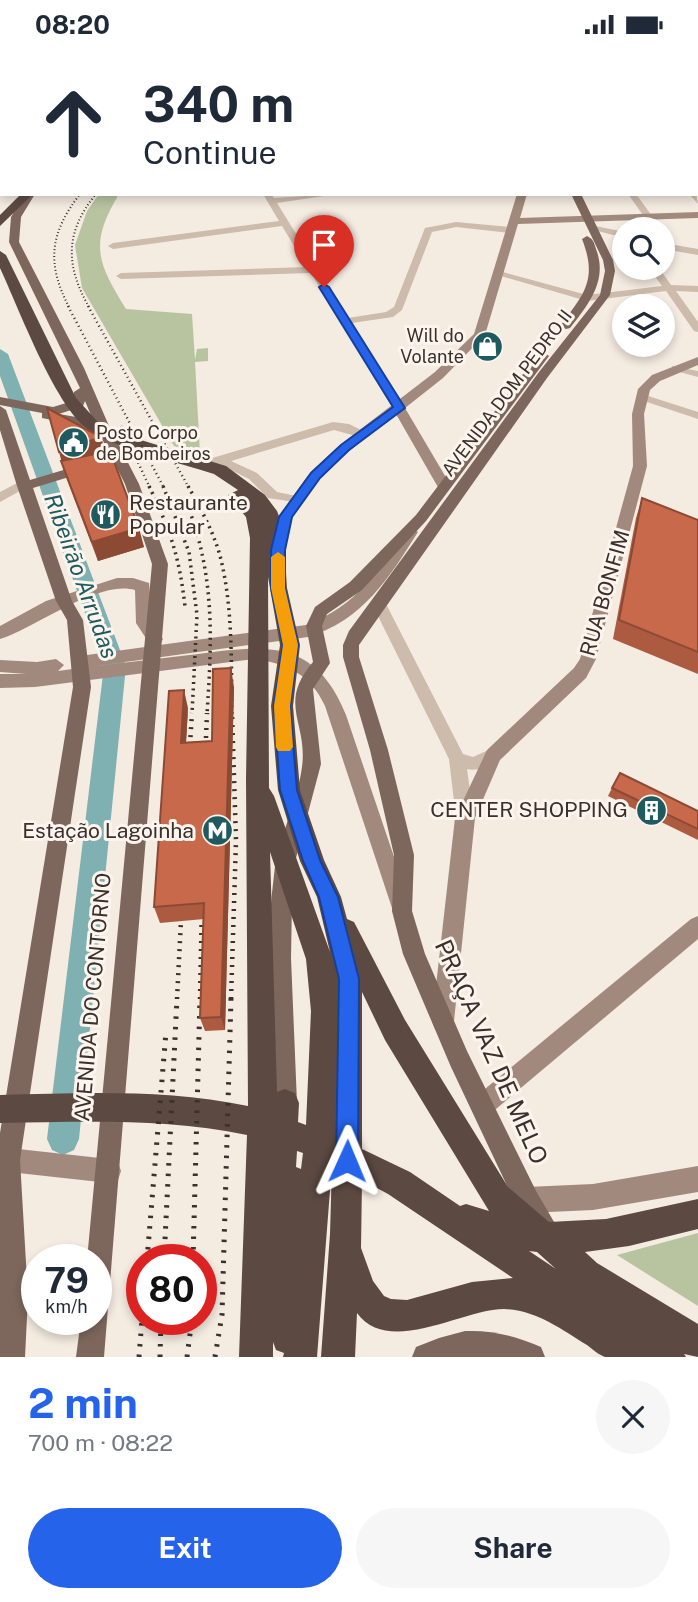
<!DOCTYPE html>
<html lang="en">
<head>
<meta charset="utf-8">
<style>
	:root { --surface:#fff; --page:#f6f6f7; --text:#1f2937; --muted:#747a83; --accent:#2563eb }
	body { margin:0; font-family:"Public Sans",sans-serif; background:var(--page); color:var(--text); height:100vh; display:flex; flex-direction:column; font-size:26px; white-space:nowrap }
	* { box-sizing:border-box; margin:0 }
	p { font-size:23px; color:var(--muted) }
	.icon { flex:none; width:38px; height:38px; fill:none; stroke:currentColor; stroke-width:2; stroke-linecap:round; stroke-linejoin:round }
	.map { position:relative; height:1308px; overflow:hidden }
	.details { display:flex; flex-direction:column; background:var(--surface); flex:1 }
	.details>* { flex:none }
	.banner { position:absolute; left:0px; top:0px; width:698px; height:147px; box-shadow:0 4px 10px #0003; background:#fff; color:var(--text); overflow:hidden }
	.buttons { position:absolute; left:612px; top:168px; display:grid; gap:14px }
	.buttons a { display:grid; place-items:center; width:63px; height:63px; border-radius:50%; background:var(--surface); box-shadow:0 4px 10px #0003; font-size:35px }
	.speed { position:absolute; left:21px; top:1195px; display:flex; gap:14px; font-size:35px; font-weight:700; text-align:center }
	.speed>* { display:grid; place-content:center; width:91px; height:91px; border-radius:50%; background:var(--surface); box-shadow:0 4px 10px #0003; line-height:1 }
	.speed small { font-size:18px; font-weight:400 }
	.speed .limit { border:10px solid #d22; background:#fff; color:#111 }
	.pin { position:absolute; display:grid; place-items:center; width:60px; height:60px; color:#fff; margin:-72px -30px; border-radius:50% 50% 50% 0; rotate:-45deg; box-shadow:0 0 7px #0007 }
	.pin .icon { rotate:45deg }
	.me { position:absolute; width:77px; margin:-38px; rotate:1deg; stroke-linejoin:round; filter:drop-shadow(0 0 5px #0008) }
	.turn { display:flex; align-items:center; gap:24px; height:147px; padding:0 28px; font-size:32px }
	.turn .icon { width:91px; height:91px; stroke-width:2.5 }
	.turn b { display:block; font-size:49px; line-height:60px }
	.round { display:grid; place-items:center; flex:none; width:74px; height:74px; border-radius:37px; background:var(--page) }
	.headline { display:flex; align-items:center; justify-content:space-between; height:119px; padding:0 28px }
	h1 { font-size:42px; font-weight:700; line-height:52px; color:var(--accent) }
	.cta { display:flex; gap:14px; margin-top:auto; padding:14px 28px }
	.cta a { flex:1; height:80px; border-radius:42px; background:var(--accent); color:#fff; font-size:28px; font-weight:700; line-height:80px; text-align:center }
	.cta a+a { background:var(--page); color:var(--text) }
	.status { display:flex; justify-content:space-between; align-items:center; height:49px; padding:0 35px; background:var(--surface); direction:ltr }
	.status svg { height:19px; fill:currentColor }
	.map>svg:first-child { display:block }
	.green { fill:#b8c4a0 }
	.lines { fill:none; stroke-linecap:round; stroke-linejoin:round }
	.river { fill:#7fb0b2; fill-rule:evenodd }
	.secondary-tunnel { stroke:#cfc6bd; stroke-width:8; stroke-dasharray:8 4.5; stroke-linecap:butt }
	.street { fill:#cdbbac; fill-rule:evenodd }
	.secondary { fill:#a18a7d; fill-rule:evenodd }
	.primary { fill:#7d675c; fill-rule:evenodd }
	.highway { fill:#5c4a42; fill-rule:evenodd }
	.rail-far4 { stroke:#3b302b; stroke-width:2; stroke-dasharray:1 2.5; stroke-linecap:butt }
	.rail-far3 { stroke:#3b302b; stroke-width:2.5; stroke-dasharray:1 3.5; stroke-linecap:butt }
	.rail-far2 { stroke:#3b302b; stroke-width:3.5; stroke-dasharray:2 4.5; stroke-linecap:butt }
	.rail-far1 { stroke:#3b302b; stroke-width:4.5; stroke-dasharray:2 6; stroke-linecap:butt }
	.rail { stroke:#3b302b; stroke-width:5; stroke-dasharray:2.5 8; stroke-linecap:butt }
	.wall { fill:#ac5a40 }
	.shaded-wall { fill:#8c4a34 }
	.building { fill:#c8694b; stroke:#8c4a34; stroke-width:2 }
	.route { fill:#2563eb; stroke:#184099; stroke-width:2 }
	.slow { fill:#f59e0b }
	.labels { text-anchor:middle; stroke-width:6; stroke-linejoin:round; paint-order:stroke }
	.far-poi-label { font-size:18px; fill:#3b302b; stroke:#fbf5ee; text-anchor:end }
	.far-street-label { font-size:18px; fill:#3b302b; stroke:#fbf5ee }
	.poi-label { font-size:21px; fill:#3b302b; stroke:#fbf5ee; text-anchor:end }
	.street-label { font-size:21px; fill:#3b302b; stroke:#fbf5ee }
	.water-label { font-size:23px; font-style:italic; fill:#1f5a5e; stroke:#fbf5ee }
	.near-street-label { font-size:24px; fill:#3b302b; stroke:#fbf5ee }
</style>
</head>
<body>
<div class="status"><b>08:20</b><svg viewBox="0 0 49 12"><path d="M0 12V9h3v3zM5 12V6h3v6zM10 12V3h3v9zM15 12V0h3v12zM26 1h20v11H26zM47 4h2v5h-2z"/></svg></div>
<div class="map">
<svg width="698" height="1308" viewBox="0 0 698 1308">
	<rect width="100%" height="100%" fill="#f4ebe1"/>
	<!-- green -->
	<g class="green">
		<path d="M99,145h20c-30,50 -22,68 7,115l66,5 3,46 2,-11 11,-1v13l-13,1 5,92 -26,-8 -92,-158 -7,-43 12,-34z"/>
		<polygon points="698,1184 698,1257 617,1206"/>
	</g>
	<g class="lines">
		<!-- river -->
		<polygon class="river" points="0,300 8,305 126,617 79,1090 74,1101 63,1106 52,1101 47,1090 104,617 0,327"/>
		<!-- secondary-tunnel -->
		<polyline class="secondary-tunnel" points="536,0 554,1"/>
		<!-- street -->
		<g class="street">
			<polygon points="200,0 209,0 198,2"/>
			<polygon points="669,0 676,0 667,2"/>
			<polygon points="2,16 2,21 0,21 0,17"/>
			<rect x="0" y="32" width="2" height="5"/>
			<polygon points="0,65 2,65 0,70"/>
			<rect x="696" y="99" width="2" height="4"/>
			<rect x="0" y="112" width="2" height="5"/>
			<rect x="0" y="129" width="2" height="4"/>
			<polygon points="696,144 698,155 689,145"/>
			<polygon points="263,145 271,145 274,149 337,145 277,154 348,269 386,263 394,258 425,179 456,173 511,178 515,181 511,184 456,178 432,183 402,261 393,268 352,274 405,359 403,361 393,359 311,224 121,230 116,227 121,224 307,218 282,177 113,200 108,197 113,194 279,172"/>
			<polygon points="628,145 636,145 652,167 651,169 645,169"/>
			<polygon points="590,176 625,183 625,189 590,180"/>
			<polygon points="663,194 698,200 698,206 663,200"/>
			<polygon points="649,219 659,219 671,236 698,237 698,243 676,242 698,273 698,283 694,282 666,242 587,252 494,225 499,222 587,246 662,237"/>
			<polygon points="672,317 698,322 698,328 672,321"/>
			<polygon points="642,345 698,363 698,370 638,350 638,346"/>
			<polygon points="333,373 349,375 369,385 363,389 334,381 231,412 257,424 277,443 301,448 301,454 268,449 249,430 219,415 213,417 207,413 209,410"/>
			<polygon points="23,431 27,432 27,438 0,453 0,443"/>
			<path d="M379,550l7,5 77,150 10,3 20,-9 6,2 2,5c-5,10 -23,17 -34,14l7,49 -3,5 -6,2 -6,-2 -3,-5 -7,-59 -77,-155z"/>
		</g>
		<!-- secondary -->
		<g class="secondary">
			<polygon points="444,0 461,0 442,2"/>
			<polygon points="476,0 499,0 474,2"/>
			<polygon points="539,0 547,0 547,2 540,2"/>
			<polygon points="553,0 573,2 556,2"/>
			<rect x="696" y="21" width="2" height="4"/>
			<rect x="696" y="43" width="2" height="4"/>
			<rect x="0" y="121" width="2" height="6"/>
			<path d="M517,145h10l-7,24 178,-6v6l-180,6 -33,111 -42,43 -38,30 46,78 -2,3h-10l-43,-75c-37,30 -81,59 -103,102 -6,11 -4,25 -10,37h-10l-3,-4 8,-32 33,-45 29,-27 95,-73 39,-38z"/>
			<polygon points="698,308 698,316 660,332 650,341 644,365 647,417 596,610 586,629 500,711 475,769 454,972 451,980 443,983 435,980 432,972 455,769 487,701 574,619 580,610 633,417 632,365 638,340 652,326"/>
			<path d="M411,478l7,5c-29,46 -55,88 -110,105l-212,29c34,-4 68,-8 102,-12 70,-9 117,-15 148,61l64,189 -3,7 -7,3 -7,-3 -68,-205c-14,-31 -38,-43 -71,-47l-219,28 -35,1v-14h26l-26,-2v-12l37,2 19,-3 8,6 -6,6 29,-4 -8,-6 8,-6 219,-30c52,-20 70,-52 100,-96z"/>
			<path d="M117,529h16l16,5 3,39 11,17 -2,4h-12l-13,-20 -1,-33c-37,-11 -101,39 -135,49v-13l46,-25z"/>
			<polygon points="698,867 698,890 490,1065 482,1069 474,1065 470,1057 474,1049 691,870"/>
			<polygon points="0,1098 109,1110 118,1113 121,1122 118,1131 109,1134 0,1122"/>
			<polygon points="698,1117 698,1143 593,1161 527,1164 518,1160 514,1151 518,1142 527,1138 593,1135"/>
		</g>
		<!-- primary -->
		<g class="primary">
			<rect x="696" y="2" width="2" height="4"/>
			<polygon points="2,139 2,145 4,145 0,147"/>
			<path d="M25,145h10l-14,23 -2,25 65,126 25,58 30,58 29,80 -64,793h-28l5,-38h15v-59h-9l65,-696 -27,-80 -28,-55 -55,-11v-5l-42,-8v-8l53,10 20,-6 1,-9 6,-4 -71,-146 2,-25zM85,352l8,19 -34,-6 24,-8z"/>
			<polygon points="571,145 581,145 613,211 615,222 610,246 547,329 359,596 359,608 388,701 414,806 412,862 425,905 467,1002 536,1142 557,1178 553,1187 544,1191 535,1187 518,1160 451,1018 403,905 392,862 394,806 370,701 343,608 343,596 349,582 539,323 600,246 605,222 603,211"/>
			<path d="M587,187c6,3 7,6 9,13 12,31 -7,55 -26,79l-4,1 -6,-3c24,-32 38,-46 22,-87z"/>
			<path d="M543,303l6,4 -123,165 -64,69 -35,24 -5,12 8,37 -17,26 8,75 -25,94 -4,42 -1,58 6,145 -4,8 -8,4 -8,-4 -4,-8c-2,-76 -9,-153 1,-228 4,-37 23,-71 28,-108 6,-45 -25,-63 11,-105l-7,-36 9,-19 35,-25 66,-67 123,-162z"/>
			<polygon points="0,357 6,361 30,431 87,414 94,418 92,421 33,439 72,552 83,571 91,638 20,1111 28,1248 25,1308 0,1308 0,1084 73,638 67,571 56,552 17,437 0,381"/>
			<path d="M465,1282c28,-1 50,5 76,16l4,10h-133l4,-10 23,-9z"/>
		</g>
		<!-- highway -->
		<g class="highway">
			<polygon points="283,0 293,0 282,2"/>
			<polygon points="21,145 33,145 0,177 0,166"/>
			<path d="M0,202l6,4 70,143 22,24 20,11 108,33 39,29 12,16 6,16 4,61 13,57 -7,61 7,84 24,70 17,37 6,22 7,3 51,98 103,167 41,35 57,-3 92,-20v30l-69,17 -44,6 12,11 101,61v33l-14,-3 2,3c-17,0 -68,0 -81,0 -6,-2 -13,-8 -18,-12 -26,-16 -51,-35 -83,-36 -42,0 -115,48 -147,4l-2,44h-34l9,-123 2,-69 -15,192h-34l1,-4 -8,-3 -3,-8v15h-34l8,-222c-83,-17 -163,-13 -247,-12v-28c85,-2 164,-6 248,11l-2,-328 4,-240 -4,-21 -18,-22 10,-5 -24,-16c-32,-11 -102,-26 -127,-45 -33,-26 -68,-120 -87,-161zM268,528l12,68 -9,61 7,84 22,71 17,36 13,55 -56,-156 -5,-8zM270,803l36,107 5,52 -5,114 -8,-3 1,-19 -4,-10 -10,-4 -8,3zM362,943l23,48 104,171 -23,-7 -6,2 -50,-34 -48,-23zM297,1102l6,2 -2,16 -5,-2zM362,1131l26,14 125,84 -41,4 -65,18 -16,-1 -7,-3 -11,-15 -12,-33zM529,1202l8,1 19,17z"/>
		</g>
		<!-- rail-far4 -->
		<g class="rail-far4">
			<polyline points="371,2 375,0"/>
			<path d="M69,258c-23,-44 -19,-74 11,-113"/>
			<path d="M89,258c-24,-42 -24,-75 7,-113"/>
		</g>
		<!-- rail-far3 -->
		<g class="rail-far3">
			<polyline points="68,257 164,439"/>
			<polyline points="88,257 189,439"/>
			<polyline points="121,377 150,439"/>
		</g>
		<!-- rail-far2 -->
		<g class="rail-far2">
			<path d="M149,437c22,46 30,70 36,120"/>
			<polyline points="163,437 189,503 197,566 192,665"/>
			<path d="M188,437c14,25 28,50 34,78 11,49 9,101 10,150"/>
			<path d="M187,455c28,72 25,135 20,210"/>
		</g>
		<!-- rail-far1 -->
		<g class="rail-far1">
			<polyline points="189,712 192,664"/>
			<polyline points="205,713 207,664"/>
			<polyline points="177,950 182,852"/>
			<polyline points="200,950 202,853"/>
			<polyline points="231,950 236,792 232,664"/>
		</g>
		<!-- rail -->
		<g class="rail">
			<polyline points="147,1211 166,983"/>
			<polyline points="164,1211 177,949"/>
			<polyline points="193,1211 200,949"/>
			<polyline points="139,1308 142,1270"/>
			<polyline points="160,1308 161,1270"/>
			<polyline points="187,1308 192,1270"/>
			<polyline points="215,1308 222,1266 231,949"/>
		</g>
	</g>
	<!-- wall -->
	<g class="wall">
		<polygon points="35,0 75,0 75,2 40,2"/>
		<polygon points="101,388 105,402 99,404 144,498 98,512 67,431 61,412"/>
		<polygon points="642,449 698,471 698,625 613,590 636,469"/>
		<polygon points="234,638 225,981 205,982 200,969 204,870 160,874 154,858 188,659 186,693 212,692"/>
		<polygon points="612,739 698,762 698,791 608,747"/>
	</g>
	<!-- shaded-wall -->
	<g class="shaded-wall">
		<polygon points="64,0 75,0 75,2 61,2"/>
		<polygon points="101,388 105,402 63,418 59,403"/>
		<polygon points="139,479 144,498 98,512 92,493"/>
		<polygon points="231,619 234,638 225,981 221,968"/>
		<polygon points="184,641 188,659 185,711 181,694"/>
	</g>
	<!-- building -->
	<g class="building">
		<polygon points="47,359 101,388 59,403"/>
		<polygon points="110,402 139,479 92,493 61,412"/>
		<polygon points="642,449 698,471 698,603 619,571"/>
		<polygon points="231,619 221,968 200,969 204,854 154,858 169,642 184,641 181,694 212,692 213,620"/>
		<polygon points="620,724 698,762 698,780 612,739"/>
	</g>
	<!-- route -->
	<polygon class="route" points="324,235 329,238 405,359 349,401 320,429 292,468 285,501 285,539 298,596 290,657 297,741 320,811 338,848 359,930 358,1112 355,1120 347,1124 339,1120 336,1112 339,930 319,848 303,812 280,741 274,657 283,596 271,539 271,501 279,468 311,424 341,396 393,358 319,238"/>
	<!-- slow -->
	<polygon class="slow" points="278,503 285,508 285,539 298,596 290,657 293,698 290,702 278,702 276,698 274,657 283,596 271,539 271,508"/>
	<!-- icons -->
	<defs>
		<symbol id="shop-disc" viewBox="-11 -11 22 22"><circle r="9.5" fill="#1f5a5e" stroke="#fbf5ee"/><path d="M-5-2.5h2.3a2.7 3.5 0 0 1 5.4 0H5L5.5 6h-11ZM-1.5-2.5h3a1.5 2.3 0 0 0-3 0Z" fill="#fff"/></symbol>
		<symbol id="civic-disc" viewBox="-11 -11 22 22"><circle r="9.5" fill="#1f5a5e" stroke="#fbf5ee"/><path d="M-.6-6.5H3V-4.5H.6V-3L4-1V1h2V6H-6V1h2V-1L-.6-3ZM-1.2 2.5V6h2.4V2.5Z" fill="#fff"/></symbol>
		<symbol id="restaurant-disc" viewBox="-11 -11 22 22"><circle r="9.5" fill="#1f5a5e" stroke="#fbf5ee"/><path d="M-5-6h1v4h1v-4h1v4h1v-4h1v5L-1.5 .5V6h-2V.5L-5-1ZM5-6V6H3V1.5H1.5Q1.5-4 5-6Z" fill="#fff"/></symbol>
		<symbol id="building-disc" viewBox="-11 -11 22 22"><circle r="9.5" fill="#1f5a5e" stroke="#fbf5ee"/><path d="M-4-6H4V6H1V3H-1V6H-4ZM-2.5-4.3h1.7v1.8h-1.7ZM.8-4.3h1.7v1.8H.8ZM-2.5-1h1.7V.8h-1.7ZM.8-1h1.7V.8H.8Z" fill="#fff"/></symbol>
		<symbol id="metro-disc" viewBox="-11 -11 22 22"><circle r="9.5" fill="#1f5a5e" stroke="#fbf5ee"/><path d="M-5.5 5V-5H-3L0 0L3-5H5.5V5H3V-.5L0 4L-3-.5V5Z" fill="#fff"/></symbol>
	</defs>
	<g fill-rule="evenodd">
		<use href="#shop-disc" x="470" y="280" width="35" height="35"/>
		<use href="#civic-disc" x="56" y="376" width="35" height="35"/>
		<use href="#restaurant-disc" x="88" y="448" width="35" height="35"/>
		<use href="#building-disc" x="634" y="744" width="35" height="35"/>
		<use href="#metro-disc" x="200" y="764" width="35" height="35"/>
	</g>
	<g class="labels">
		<!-- far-poi labels -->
		<g class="far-poi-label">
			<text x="464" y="293">Will do<tspan x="464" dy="21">Volante</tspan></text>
			<text x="96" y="390" text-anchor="start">Posto Corpo<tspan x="96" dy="21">de Bombeiros</tspan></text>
		</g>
		<!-- far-street labels -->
		<g class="far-street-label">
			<text transform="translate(507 344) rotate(-53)" y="6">AVENIDA DOM PEDRO II</text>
		</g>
		<!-- poi labels -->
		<g class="poi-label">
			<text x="129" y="461" text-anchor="start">Restaurante<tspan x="129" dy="24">Popular</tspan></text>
			<text x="628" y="768">CENTER SHOPPING</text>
			<text x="194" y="789">Estação Lagoinha</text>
		</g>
		<!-- street labels -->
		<g class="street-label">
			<text transform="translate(605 544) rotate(-74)" y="7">RUA BONFIM</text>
			<text transform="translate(93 948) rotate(-85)" y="7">AVENIDA DO CONTORNO</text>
		</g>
		<!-- water labels -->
		<g class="water-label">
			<text transform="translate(81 527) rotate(70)" y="8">Ribeirão Arrudas</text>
		</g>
		<!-- near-street labels -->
		<g class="near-street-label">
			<text transform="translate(491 1003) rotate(66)" y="8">PRAÇA VAZ DE MELO</text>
		</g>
	</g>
</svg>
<div class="buttons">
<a><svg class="icon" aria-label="search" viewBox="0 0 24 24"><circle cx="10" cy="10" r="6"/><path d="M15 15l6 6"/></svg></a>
<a><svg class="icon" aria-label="layers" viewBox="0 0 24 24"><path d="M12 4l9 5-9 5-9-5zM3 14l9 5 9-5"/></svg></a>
</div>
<div class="speed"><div>79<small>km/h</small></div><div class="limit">80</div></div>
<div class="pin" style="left:324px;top:238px;background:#d93025"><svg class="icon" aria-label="arrive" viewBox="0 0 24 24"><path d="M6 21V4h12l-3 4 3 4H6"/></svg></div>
<svg class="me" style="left:347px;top:1112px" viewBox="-20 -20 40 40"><path d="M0-17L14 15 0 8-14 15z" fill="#2563eb" stroke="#fff" stroke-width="4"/></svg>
<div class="banner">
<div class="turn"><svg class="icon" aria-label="ahead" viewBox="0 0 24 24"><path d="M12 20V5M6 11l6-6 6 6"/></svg><div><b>340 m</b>Continue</div></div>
</div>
</div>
<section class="details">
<div class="headline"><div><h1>2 min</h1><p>700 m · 08:22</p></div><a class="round"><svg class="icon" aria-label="close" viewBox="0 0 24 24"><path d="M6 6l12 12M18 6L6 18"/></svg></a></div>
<div class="cta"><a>Exit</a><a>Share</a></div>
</section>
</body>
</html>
